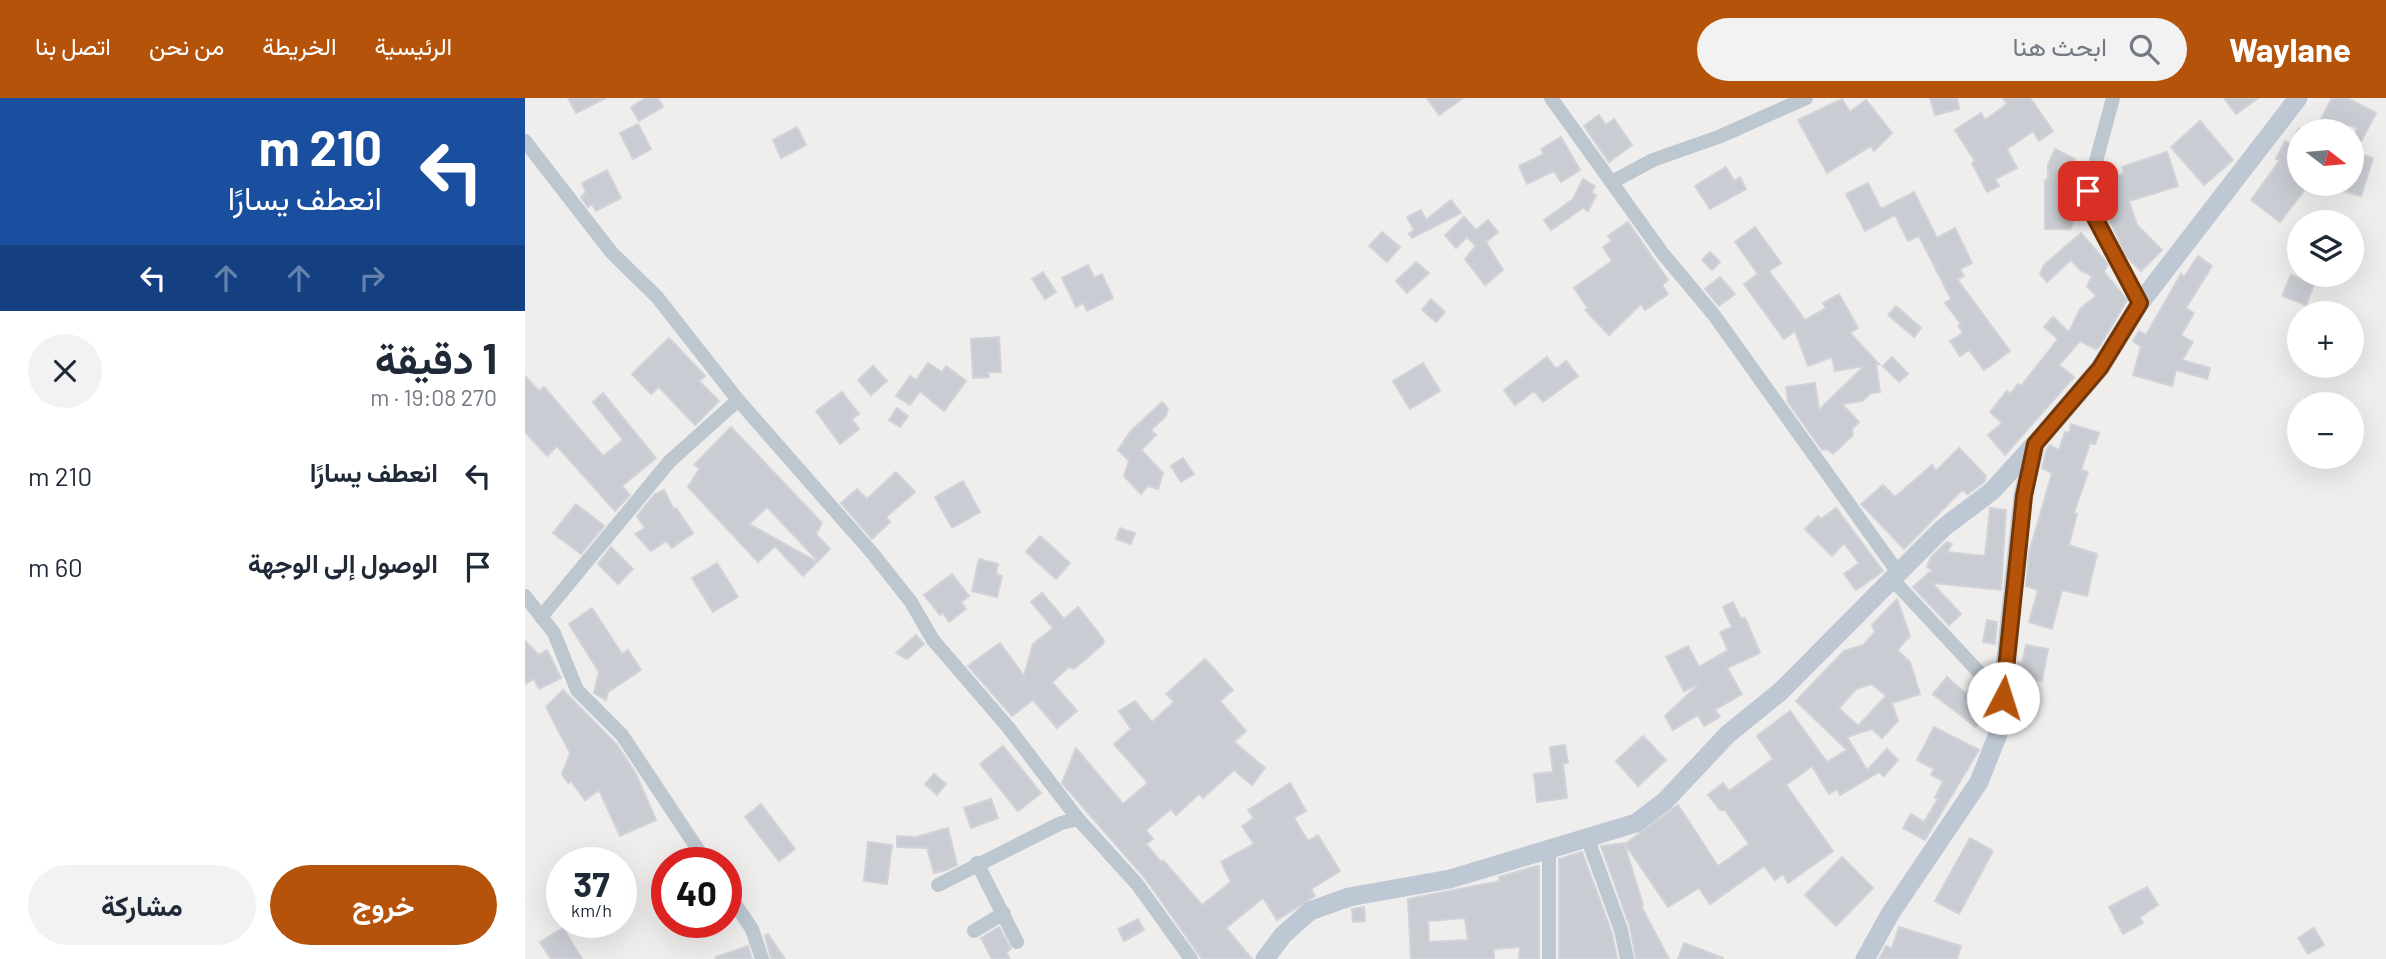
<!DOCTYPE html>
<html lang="ar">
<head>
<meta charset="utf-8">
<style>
	:root { --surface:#fff; --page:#f2f2f3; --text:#1f2937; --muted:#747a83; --accent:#b45309 }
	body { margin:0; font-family:Barlow,Vazirmatn,sans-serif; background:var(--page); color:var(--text); direction:rtl; height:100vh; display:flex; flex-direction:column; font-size:26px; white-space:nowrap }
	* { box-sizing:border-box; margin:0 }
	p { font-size:23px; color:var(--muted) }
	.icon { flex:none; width:38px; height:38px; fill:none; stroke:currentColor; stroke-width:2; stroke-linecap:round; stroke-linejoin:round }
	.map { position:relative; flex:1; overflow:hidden; direction:ltr }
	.panel { display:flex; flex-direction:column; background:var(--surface); width:525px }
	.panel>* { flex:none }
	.hud { background:#1a4fa0; color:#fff; overflow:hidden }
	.needle { width:46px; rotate:106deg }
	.fabs { position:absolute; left:1762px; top:21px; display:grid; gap:14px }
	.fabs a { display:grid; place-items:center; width:77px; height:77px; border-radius:50%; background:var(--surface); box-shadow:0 7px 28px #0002; font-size:35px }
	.speed { position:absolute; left:21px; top:749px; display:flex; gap:14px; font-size:35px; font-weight:700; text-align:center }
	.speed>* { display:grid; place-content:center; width:91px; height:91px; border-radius:50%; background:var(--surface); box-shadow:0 7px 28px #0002; line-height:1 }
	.speed small { font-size:18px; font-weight:400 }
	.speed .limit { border:10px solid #d22; background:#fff; color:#111 }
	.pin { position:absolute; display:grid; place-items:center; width:60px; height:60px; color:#fff; margin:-30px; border-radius:14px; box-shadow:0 4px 10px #0006 }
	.me { position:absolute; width:77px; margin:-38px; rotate:5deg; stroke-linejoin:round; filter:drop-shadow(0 0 5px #0008) }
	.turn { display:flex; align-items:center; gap:24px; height:147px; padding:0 28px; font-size:32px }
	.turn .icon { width:91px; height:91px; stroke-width:2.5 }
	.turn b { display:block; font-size:49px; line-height:60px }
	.lanes { display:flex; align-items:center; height:66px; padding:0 28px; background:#0003; justify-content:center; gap:35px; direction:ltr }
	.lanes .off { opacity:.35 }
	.round { display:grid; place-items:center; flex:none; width:74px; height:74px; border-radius:37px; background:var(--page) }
	.summary { display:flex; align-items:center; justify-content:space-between; height:119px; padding:0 28px }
	h1 { font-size:42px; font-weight:700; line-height:52px }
	.cta { display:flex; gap:14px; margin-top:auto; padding:14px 28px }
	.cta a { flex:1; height:80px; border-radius:42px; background:var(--accent); color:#fff; font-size:28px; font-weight:700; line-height:80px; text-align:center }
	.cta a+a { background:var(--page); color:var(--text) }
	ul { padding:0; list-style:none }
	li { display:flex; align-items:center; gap:21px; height:91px; padding:0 28px }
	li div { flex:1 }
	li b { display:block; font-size:26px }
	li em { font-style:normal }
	header { display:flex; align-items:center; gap:42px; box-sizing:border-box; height:98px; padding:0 35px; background:var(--accent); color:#fff }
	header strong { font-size:33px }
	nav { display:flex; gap:38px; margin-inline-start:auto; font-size:24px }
	.search { width:490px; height:63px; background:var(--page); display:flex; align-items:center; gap:18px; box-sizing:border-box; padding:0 24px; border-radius:38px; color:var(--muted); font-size:26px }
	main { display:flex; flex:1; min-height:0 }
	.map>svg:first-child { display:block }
	.building { fill:#c9ccd2; stroke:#d1d3d9; stroke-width:2; fill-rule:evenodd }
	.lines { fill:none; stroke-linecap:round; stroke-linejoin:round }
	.street { stroke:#bdc7d0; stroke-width:14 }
	.secondary { stroke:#bdc8d4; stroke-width:19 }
	.route-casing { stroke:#753606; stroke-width:18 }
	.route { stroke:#b45309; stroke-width:12 }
</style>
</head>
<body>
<header>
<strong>Waylane</strong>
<div class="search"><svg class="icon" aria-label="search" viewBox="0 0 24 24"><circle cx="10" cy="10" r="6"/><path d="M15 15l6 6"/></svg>ابحث هنا</div>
<nav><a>الرئيسية</a><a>الخريطة</a><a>من نحن</a><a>اتصل بنا</a></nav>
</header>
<main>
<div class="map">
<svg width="1861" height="861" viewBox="0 0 1861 861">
	<rect width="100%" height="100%" fill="#f0eded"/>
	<!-- building -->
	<g class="building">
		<polygon points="43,0 81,0 51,15"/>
		<polygon points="121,0 133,0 138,9 114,23 106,9"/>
		<polygon points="902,0 938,0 914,17"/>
		<polygon points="1405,0 1432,0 1434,11 1410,17"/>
		<polygon points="1478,0 1505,0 1528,33 1514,43 1508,33 1482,51 1492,70 1470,81 1474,88 1462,94 1447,65 1450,63 1430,32 1456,15 1460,22 1482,6"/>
		<polygon points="1699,0 1733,0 1711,16"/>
		<polygon points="1807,0 1822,0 1851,15 1831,53 1827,47 1832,30 1825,27 1822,33 1790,33"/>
		<polygon points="1317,1 1325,14 1341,2 1367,35 1349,53 1346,48 1302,75 1273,22"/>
		<polygon points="1074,17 1081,27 1089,21 1107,47 1084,64 1059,28"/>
		<polygon points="1675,23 1708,62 1679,87 1646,49"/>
		<polygon points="113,26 126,51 108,61 95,35"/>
		<polygon points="272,29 281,47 256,60 248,42"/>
		<polygon points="1774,30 1774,86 1784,86 1755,124 1726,102 1755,62 1751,61 1760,43 1766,46"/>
		<polygon points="1036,39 1055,72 1036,84 1029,73 1002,86 994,68 1019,56 1016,51"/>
		<polygon points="1530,51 1550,61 1550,89 1545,100 1550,98 1550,120 1545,131 1520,131 1520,82 1523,82 1523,67"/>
		<polygon points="1642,54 1653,88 1604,103 1612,127 1637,152 1616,173 1600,157 1573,93 1575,86 1599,75 1597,69"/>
		<polygon points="1827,54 1848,60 1836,98 1803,89 1804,86 1827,86"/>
		<polygon points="1201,69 1209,83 1215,79 1221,91 1185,111 1170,88"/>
		<polygon points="82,72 96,100 71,113 67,106 63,109 56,99 61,94 57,85"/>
		<polygon points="1058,81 1070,88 1066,95 1071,97 1063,113 1058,110 1026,132 1019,122 1048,101"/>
		<polygon points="1343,85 1356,111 1389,94 1412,140 1430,130 1447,165 1435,171 1439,178 1432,181 1485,253 1459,272 1444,252 1435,258 1425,243 1438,235 1433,228 1436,226 1420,205 1426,201 1394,138 1383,143 1370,117 1340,133 1321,96"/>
		<polygon points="926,102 936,115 887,140 884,136 889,132 882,119 896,112 901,122"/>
		<polygon points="939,119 951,132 963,122 973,134 961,144 978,172 960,187 940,161 951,148 942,139 931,150 920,137"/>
		<polygon points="1103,124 1143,182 1137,187 1143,196 1120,212 1116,206 1084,237 1060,212 1063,210 1049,190 1087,163 1078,149 1087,143 1083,138"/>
		<polygon points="1230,129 1256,165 1244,173 1280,222 1301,210 1298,205 1314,196 1333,230 1325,235 1354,266 1351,266 1355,294 1346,295 1337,303 1317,306 1334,324 1327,331 1328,337 1308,356 1302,351 1297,352 1263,304 1261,289 1290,285 1294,312 1339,268 1310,273 1307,259 1283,268 1270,233 1259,241 1219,186 1233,176 1210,144"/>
		<polygon points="857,134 875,149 862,164 844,148"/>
		<polygon points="1556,135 1583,166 1579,174 1602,202 1574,249 1571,251 1555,243 1534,267 1549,279 1480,357 1463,337 1477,325 1465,314 1482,293 1485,296 1493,286 1496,288 1533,241 1519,229 1528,219 1544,234 1555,211 1571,198 1562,188 1567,178 1555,172 1546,162 1522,184 1515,176 1519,167"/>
		<polygon points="1185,154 1195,164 1187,172 1177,162"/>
		<polygon points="1673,158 1687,168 1661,210 1669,215 1656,237 1668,244 1657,262 1685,270 1682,281 1651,272 1647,288 1608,277 1616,249 1608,243 1614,233 1621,237 1656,176 1659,179"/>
		<polygon points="891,164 904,175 882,195 871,183"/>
		<polygon points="563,167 569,180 577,176 588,200 562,213 558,205 551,209 537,180"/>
		<polygon points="518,174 531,194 520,201 507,181"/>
		<polygon points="1766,177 1789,186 1781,207 1757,198"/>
		<polygon points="1195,179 1210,196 1194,208 1180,191"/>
		<polygon points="906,201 920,214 911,224 897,212"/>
		<polygon points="1371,208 1396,230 1389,239 1363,217"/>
		<polygon points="474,239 476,274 463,274 464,279 448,280 446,241"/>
		<polygon points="144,240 180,278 174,283 194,303 170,327 134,289 126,296 107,276"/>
		<polygon points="1022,259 1031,271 1041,263 1053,278 1018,304 1009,293 990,307 979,292"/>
		<polygon points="1367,259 1383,276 1374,284 1358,268"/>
		<polygon points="403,265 417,274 421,268 441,283 419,313 395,293 385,307 371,298 385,278 391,282"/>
		<polygon points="898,265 915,293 885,311 868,283"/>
		<polygon points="348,268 362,283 346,297 333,282"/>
		<polygon points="0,278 14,293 19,289 78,358 98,342 68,304 78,295 131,360 97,388 105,397 90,413 32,348 22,358 0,334"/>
		<polygon points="317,294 334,316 327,321 334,331 315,346 291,313"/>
		<polygon points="637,304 643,310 641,318 626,332 631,337 616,352 638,375 633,391 623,388 616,396 599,378 604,363 593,352 605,334"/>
		<polygon points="372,310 383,318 375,329 364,322"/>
		<polygon points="1546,326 1574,335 1570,346 1565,345 1556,372 1563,374 1549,415 1552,416 1544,447 1572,456 1562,498 1537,492 1527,531 1504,524 1513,492 1501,488 1504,455 1527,375 1517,370 1522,351 1525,347 1534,352 1540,334 1544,335"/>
		<polygon points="206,329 297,425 291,436 305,451 293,463 242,409 224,426 292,464 278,478 250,448 233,464 163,389 175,370 169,367"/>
		<polygon points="1434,350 1461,378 1459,384 1443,396 1437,392 1379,451 1336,406 1358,387 1370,399 1407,367 1411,373"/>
		<polygon points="658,360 669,376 656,384 646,368"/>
		<polygon points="371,374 390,394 361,419 365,424 347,441 316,405 332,391 342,401"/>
		<polygon points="438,383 455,414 427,430 410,399"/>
		<polygon points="139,392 149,412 151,410 168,435 147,450 141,443 126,453 110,436 120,430 112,418 130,396"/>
		<polygon points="51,406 79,428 56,456 28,435"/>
		<polygon points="1311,410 1358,473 1331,492 1319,476 1334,465 1319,445 1307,458 1280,431 1293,418 1296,421"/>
		<polygon points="1465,410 1481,412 1476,492 1407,485 1436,516 1424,527 1388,489 1407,472 1402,469 1406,459 1422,444 1427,446 1422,454 1460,458"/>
		<polygon points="595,430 610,435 606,446 591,441"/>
		<polygon points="515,438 545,465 531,481 501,454"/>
		<polygon points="86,449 108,471 93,486 73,466"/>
		<polygon points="454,461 473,466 471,476 477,478 472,499 447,493"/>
		<polygon points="192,465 213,499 188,514 167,480"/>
		<polygon points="427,476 444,498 436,504 441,511 424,524 418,515 415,517 399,497"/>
		<polygon points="517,495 539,521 553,509 579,542 578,546 549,571 544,569 527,584 552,613 532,630 508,602 487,618 443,568 475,545 499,578 508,546 528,530 506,504"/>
		<path d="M1372,501l13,37 -13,14 13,12 10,32 -28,9 6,18 -16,17 -10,-9 -25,8 20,33 20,-21 11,11 -14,16 -5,-4 -39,23 -3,-6 -8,5 -17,-28 -26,19 47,66 -45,32 -5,-9 -8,6 -11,-14 -54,38 -11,-16 -31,19 -43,-63 53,-39 40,61 31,-22 -24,-34h-5l-12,-15 15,-12 6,8 44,-32 -16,-23 33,-25 37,51 20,-12 -51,-49 48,-50 19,-6 12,-13 -3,-7zM1347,586l14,12 -28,30 -19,-18 17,-19z"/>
		<polygon points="1208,504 1216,521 1220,520 1235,555 1202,570 1217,596 1190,612 1195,619 1179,628 1173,617 1148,632 1140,618 1174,586 1159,593 1141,559 1163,548 1174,569 1203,552 1195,534 1207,529 1198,509"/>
		<polygon points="67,510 97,556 103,552 116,572 83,594 81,602 69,595 74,574 44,526"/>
		<polygon points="1462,522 1472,524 1470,546 1458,544"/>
		<polygon points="391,537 399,546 382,561 371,555"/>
		<polygon points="0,543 14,557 22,552 36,580 14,591 9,581 0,586"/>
		<polygon points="1501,547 1523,551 1517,583 1501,580 1496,605 1489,603 1493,565 1497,566"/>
		<polygon points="680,561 708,592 695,603 721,633 709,644 740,670 727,687 709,672 678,700 674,696 651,717 646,711 621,732 628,741 621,746 636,764 638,762 677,807 706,784 696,764 729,746 717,728 729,720 723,712 765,685 781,713 769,720 783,743 793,737 815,773 786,791 790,798 752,822 738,800 701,830 727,861 677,861 620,780 537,685 551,650 598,706 623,685 589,646 606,631 594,613 610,603 627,624 649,604 641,596"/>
		<polygon points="1422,579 1441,596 1444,591 1464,605 1463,612 1451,629 1408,596"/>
		<polygon points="38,592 92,647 111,676 131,722 95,738 74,692 60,702 46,683 43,685 37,676 45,655 21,609"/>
		<polygon points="1409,629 1454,652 1400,742 1378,730 1386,716 1399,724 1413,701 1410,700 1418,683 1406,677 1409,671 1392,662"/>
		<polygon points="1118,638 1141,662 1113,688 1091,663"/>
		<polygon points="1040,647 1043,665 1038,665 1042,700 1012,704 1009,676 1028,674 1025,649"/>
		<polygon points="478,648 516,695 493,713 455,666"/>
		<polygon points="409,676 421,686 412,697 400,686"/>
		<polygon points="466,701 473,720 446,730 439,710"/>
		<polygon points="236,706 270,751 254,763 220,719"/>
		<polygon points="423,730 432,767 421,772 409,775 402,750 372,749 372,738 391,739"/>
		<polygon points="1445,740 1468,753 1434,816 1410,803"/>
		<polygon points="343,744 367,747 362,786 339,783"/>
		<polygon points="1099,745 1118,807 1116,808 1144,861 1111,861 1105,829 1076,748"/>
		<polygon points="1057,754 1087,835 1092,861 1034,861 1034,761"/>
		<polygon points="1317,759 1348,790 1311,828 1280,797"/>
		<path d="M1012,768h2v93h-20l1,-12 -26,2v10h-83l-3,-60 92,-18 -1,-4zM940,820l3,22 -39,2 -1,-21z"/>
		<polygon points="1622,789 1633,807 1615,819 1618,825 1598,836 1584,809"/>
		<polygon points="839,809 840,823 828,824 827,811"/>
		<polygon points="613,821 619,832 599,843 593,831"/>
		<polygon points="474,829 486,851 481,854 485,861 467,861 456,840"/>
		<polygon points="1374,829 1436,848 1432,861 1354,861 1361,848 1367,850"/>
		<polygon points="38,830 57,861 26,861 15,844"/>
		<polygon points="1789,830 1799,847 1783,856 1773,840"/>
		<polygon points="243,836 260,861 246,861 240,838"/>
		<polygon points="1159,845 1198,860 1198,861 1153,861"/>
		<polygon points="223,848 227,861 191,861 191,859"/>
	</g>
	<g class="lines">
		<!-- street -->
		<g class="street">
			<polyline points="1026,0 1138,156 1189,217 1374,476"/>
			<polyline points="1588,0 1563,93 1570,120 1615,205"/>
			<polyline points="0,43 87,155 132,199 213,302 348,456 386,504 408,542 483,629 553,721 612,786 666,861"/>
			<polyline points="1087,84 1128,62 1196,38 1281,0"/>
			<polyline points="1368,482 1478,600"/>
			<polyline points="0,498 29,535 52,592 97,637 182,765"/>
			<polyline points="16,519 144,364 213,302"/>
			<polyline points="1062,739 1096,832 1102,861"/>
			<polyline points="1024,751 1024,861"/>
			<polyline points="452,765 492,844"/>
			<polyline points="413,787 536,725 553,721"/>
			<polyline points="201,793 227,831 237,861"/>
			<polyline points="449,833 479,815"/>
		</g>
		<!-- secondary -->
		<g class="secondary">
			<polyline points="740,861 758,837 785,813 824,799 925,781 1111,725 1140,703 1203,636 1255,594 1418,430 1467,393 1510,346 1575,270 1615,205 1773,0"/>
			<polyline points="1340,861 1365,816 1454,684 1473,636 1498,398 1510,349"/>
		</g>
	</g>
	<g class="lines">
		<defs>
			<polyline id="route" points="1478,600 1499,398 1510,346 1575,270 1615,205 1570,120 1563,93"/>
		</defs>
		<!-- route casing -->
		<use href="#route" class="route-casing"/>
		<!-- route -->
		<use href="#route" class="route"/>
	</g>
</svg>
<div class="fabs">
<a><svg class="needle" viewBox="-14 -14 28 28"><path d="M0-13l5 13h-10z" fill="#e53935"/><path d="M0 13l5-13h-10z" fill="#747a83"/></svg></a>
<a><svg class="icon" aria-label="layers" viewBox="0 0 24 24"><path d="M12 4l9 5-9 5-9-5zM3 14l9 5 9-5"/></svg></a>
<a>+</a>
<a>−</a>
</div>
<div class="speed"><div>37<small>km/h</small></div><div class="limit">40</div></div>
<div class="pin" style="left:1563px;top:93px;background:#d93025"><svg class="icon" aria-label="arrive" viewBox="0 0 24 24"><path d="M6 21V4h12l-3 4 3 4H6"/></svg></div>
<svg class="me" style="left:1478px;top:600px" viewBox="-20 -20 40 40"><circle r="19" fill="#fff"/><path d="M0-13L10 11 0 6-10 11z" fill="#b45309"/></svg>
</div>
<section class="panel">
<div class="hud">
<div class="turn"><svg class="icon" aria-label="left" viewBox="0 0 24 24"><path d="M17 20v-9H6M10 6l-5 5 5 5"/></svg><div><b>210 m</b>انعطف يسارًا</div></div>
<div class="lanes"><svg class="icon" aria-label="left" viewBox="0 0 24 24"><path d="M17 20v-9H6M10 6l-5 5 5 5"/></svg><svg class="icon off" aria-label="ahead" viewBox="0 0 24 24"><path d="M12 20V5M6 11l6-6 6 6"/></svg><svg class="icon off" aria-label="ahead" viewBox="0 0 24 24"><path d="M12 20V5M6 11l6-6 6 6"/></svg><svg class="icon off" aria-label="right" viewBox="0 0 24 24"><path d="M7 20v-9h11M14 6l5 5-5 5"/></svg></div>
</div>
<div class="summary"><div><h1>1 دقيقة</h1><p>270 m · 19:08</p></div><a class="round"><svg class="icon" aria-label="close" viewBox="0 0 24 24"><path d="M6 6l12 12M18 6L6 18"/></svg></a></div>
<ul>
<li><svg class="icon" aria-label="left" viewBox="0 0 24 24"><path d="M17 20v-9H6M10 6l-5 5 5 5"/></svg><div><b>انعطف يسارًا</b></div><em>210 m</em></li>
<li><svg class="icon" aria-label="arrive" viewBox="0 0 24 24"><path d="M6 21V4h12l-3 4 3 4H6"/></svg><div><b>الوصول إلى الوجهة</b></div><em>60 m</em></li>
</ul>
<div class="cta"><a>خروج</a><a>مشاركة</a></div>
</section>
</main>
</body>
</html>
